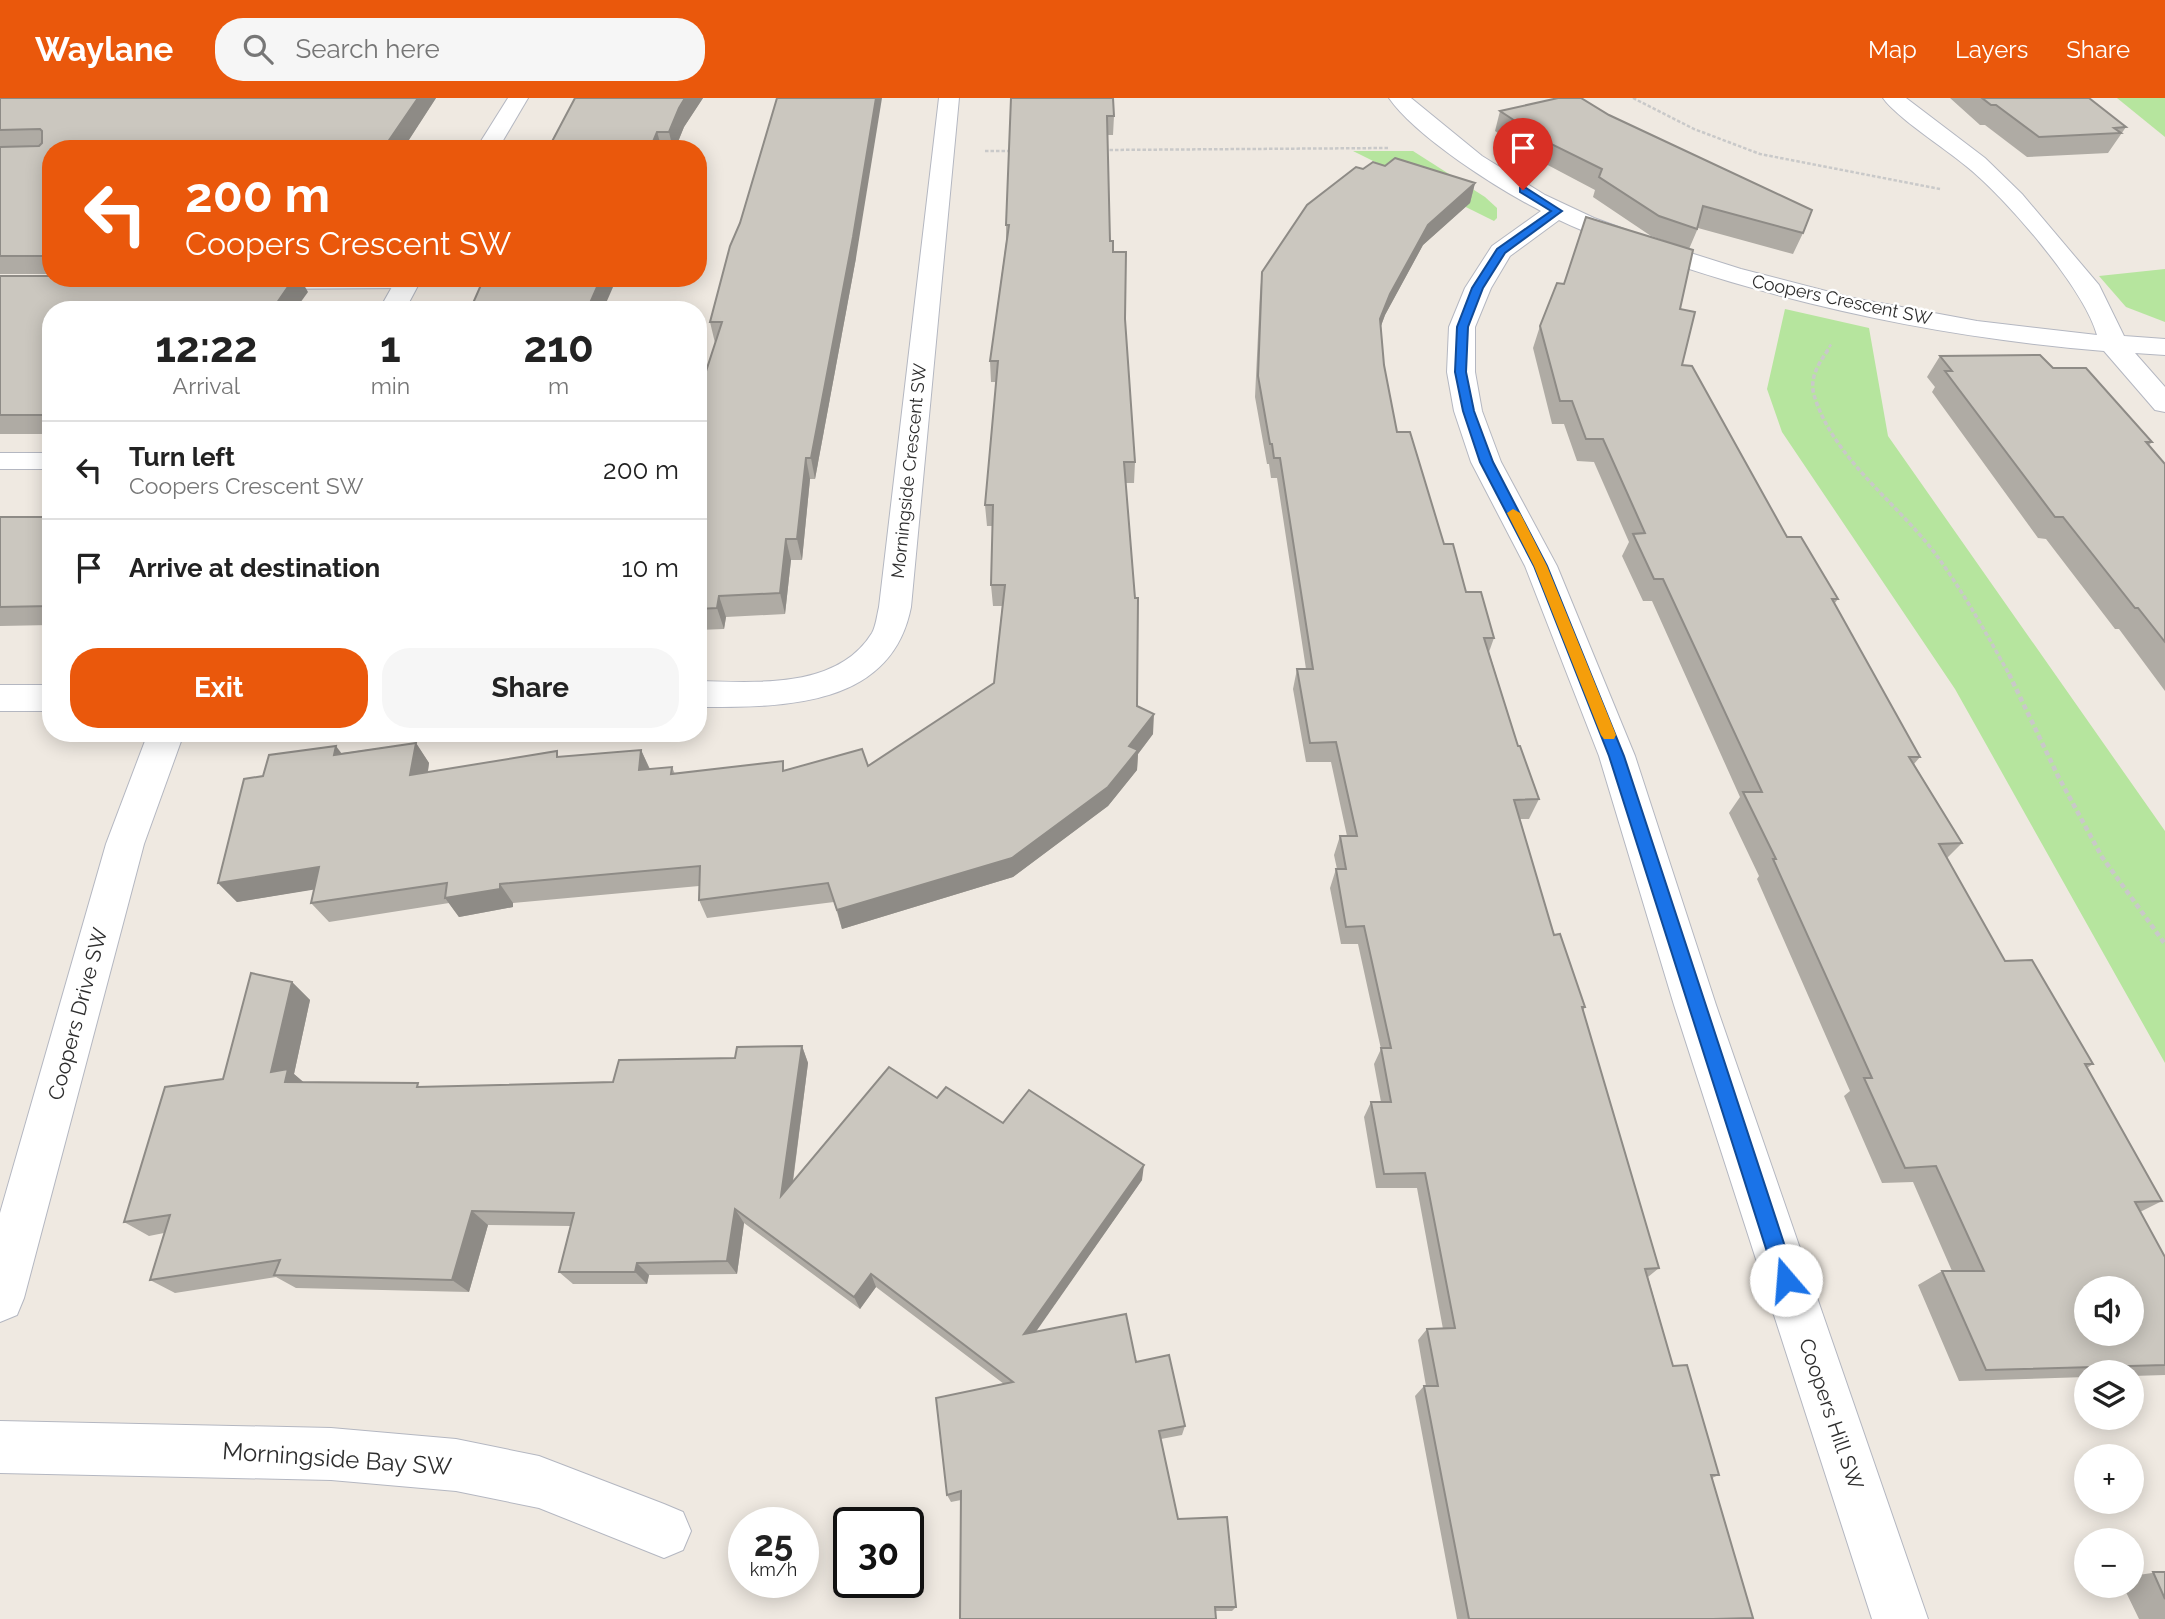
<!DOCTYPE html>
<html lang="en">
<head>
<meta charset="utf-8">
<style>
	:root { --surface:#fff; --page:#f6f6f6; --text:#222; --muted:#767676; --line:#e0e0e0; --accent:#ea580c }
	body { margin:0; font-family:Raleway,sans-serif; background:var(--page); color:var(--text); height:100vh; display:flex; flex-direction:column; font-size:26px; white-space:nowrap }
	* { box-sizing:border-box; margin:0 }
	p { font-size:23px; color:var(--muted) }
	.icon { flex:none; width:38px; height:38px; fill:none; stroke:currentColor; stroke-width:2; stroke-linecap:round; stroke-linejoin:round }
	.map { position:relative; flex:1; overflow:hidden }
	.drawer { position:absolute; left:42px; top:203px; width:665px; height:441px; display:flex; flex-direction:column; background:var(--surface); border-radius:28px; box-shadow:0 4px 18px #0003 }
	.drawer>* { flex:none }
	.hud { position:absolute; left:42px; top:42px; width:665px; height:147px; border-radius:28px; box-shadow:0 4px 18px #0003; background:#ea580c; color:#fff; overflow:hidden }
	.fabs { position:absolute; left:2074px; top:1178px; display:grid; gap:14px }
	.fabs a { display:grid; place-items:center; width:70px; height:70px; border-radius:50%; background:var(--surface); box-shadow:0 4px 18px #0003; font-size:35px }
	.speed { position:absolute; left:728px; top:1409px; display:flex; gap:14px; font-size:35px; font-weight:700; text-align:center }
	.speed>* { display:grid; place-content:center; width:91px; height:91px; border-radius:50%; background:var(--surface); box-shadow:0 4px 18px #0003; line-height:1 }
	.speed small { font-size:18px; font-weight:400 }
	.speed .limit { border:4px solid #111; border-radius:10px; background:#fff; color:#111 }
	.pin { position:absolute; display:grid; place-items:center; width:60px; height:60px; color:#fff; margin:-72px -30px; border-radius:50% 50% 50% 0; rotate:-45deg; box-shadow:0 0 7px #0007 }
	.pin .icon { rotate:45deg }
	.me { position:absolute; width:77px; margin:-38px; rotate:342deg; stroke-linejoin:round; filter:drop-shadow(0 0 5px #0008) }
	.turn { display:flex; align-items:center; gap:24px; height:147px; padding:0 28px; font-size:32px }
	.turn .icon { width:91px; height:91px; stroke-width:2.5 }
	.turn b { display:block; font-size:49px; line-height:60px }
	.eta { display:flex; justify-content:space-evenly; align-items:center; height:119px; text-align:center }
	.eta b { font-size:42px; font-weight:700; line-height:49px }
	.cta { display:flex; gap:14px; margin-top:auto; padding:14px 28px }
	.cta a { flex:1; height:80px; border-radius:28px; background:var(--accent); color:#fff; font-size:28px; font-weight:700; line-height:80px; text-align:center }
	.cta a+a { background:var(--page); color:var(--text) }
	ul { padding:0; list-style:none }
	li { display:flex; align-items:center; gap:21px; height:98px; padding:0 28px; border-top:2px solid var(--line) }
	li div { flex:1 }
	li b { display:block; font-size:26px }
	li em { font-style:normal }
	header { display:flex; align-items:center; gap:42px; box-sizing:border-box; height:98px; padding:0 35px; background:var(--accent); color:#fff }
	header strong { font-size:33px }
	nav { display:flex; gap:38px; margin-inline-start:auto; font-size:24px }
	.search { width:490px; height:63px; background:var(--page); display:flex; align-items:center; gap:18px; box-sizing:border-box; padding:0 24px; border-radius:28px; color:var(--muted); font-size:26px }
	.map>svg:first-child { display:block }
	.green { fill:#b6e59e }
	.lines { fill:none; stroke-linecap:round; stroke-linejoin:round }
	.service-casing { stroke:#b4b7c1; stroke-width:2 }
	.minor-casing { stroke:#b4b7c1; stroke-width:2 }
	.tertiary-casing { stroke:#b4b7c1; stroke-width:2 }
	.path-far2 { stroke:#c9c9c9; stroke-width:2.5; stroke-dasharray:3.5 2; stroke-linecap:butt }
	.path-far1 { stroke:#c9c9c9; stroke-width:3.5; stroke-dasharray:4.5 2.5; stroke-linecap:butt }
	.path { stroke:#c9c9c9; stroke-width:4.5; stroke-dasharray:5 3.5; stroke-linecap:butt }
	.service { fill:#fff; fill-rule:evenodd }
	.minor { fill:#fff; fill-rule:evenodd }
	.tertiary { fill:#fff; fill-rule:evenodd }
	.wall { fill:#afaba4 }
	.shaded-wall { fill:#8e8b86 }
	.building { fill:#cbc7bf; stroke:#8e8b86; stroke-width:2; fill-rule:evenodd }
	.route { fill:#1a73e8; stroke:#114b97; stroke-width:2 }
	.slow { fill:#f59e0b }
	.labels { text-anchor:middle; stroke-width:5; stroke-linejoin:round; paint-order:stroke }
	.far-street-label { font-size:18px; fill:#2e2e2e; stroke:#fff }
	.street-label { font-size:21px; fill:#2e2e2e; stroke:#fff }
	.near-street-label { font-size:24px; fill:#2e2e2e; stroke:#fff }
</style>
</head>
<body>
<header>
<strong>Waylane</strong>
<div class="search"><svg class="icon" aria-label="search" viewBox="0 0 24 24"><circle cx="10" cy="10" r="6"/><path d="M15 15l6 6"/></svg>Search here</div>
<nav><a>Map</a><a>Layers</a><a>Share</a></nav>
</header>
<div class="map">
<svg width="2165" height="1521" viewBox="0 0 2165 1521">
	<rect width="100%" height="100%" fill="#efe9e1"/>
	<!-- green -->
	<g class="green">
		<polygon points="2117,0 2165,0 2165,39"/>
		<polygon points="1353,53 1413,53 1485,99 1497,110 1497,120 1494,123"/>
		<polygon points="2165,171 2165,224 2126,209 2099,178"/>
		<polygon points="1785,211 1869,230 1888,338 2165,733 2165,965 1955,591 1782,334 1767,291"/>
	</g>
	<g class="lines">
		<defs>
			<rect id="service" x="0" y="355" width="51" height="16"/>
			<g id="minor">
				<path d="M939,0h20l-48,509c-20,102 -130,100 -213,100v-26c57,1 139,9 174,-48 4,-7 5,-18 7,-26z"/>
				<path d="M1389,0h22l71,58 63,39 49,23 87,32 60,19 112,29 124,23 120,14c-13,-47 -92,-138 -131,-169 -20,-17 -70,-49 -83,-68h23l79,60 37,36 77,91 25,51 41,3v16l-30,-2 30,34v25l-10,-2 -51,-59c-143,-12 -284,-39 -421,-84 -41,-14 -84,-28 -124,-47l-49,36 -19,32 -16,39v45l7,39 19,51 56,104 78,190 81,249 212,614h-56l-198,-614 -75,-249 -74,-190 -54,-104 -17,-51 -7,-39 2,-45 16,-39 27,-42 49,-35c-43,-22 -125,-74 -152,-113z"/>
				<polygon points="240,180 420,180 422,182 418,187 409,190 251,191 242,188 238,183"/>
				<rect x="0" y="587" width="51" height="26"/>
				<polygon points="0,1323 331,1330 456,1341 539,1358 664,1406 683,1414 691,1433 683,1452 664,1460 539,1410 456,1393 331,1382 0,1375"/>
			</g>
			<g id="tertiary">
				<polygon points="508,0 528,0 498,51 476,51"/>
				<polygon points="397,180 422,180 405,212 379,212"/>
				<polygon points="148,635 184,635 144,746 24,1200 17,1217 0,1224 0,1115 106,746"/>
			</g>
		</defs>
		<!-- service casing -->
		<use href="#service" class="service-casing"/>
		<!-- minor casing -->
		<use href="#minor" class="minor-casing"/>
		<!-- tertiary casing -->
		<use href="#tertiary" class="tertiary-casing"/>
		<!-- path-far2 -->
		<g class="path-far2">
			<polyline points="1633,0 1694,31 1760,56 1940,91"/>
			<polyline points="1104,52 1389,50"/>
			<polyline points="985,53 1015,53"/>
			<polyline points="1826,254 1832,245"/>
		</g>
		<!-- path-far1 -->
		<path class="path-far1" d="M1828,252c-9,13 -19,28 -14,45 19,63 81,106 120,157 29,39 52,81 76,124"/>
		<!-- path -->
		<polyline class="path" points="2009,576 2058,678 2102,759 2165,846"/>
		<!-- service -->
		<use href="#service" class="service"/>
		<!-- minor -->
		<use href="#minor" class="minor"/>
		<!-- tertiary -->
		<use href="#tertiary" class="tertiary"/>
	</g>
	<!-- wall -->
	<g class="wall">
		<polygon points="0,0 436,0 403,51 51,51 51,176 0,176"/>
		<polygon points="575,0 703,0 684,29 675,51 548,51"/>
		<polygon points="1011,0 1114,18 1113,37 1107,37 1110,143 1113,154 1125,221 1135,364 1134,385 1125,385 1137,608 1153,636 1138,656 1137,672 1108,708 1013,779 842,831 834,804 707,820 699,802 699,788 513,805 513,809 459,819 449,805 329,824 311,805 314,791 237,804 218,785 263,678 342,655 416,645 429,665 428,674 561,659 641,652 650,671 672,669 675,676 786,672 868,668 994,585 1002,508 993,508 991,487 993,428 987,428 985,407 996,284 991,284 990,263 1006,144 1006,127"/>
		<polygon points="1950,0 2089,0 2126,29 2108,55 2027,59 1985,27 1980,27"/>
		<polygon points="1500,13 1803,135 1793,156 1698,130 1689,151 1680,211 1682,267 1787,439 1838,501 1834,506 1920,659 1914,666 1962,745 1947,760 2005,863 2093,966 2087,970 2162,1103 2140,1114 2165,1159 2165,1277 2132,1278 2132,1274 2086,1274 2086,1279 1959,1283 1918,1187 1942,1173 1952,1173 1913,1084 1882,1085 1844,998 1850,993 1757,781 1759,778 1729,715 1740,699 1652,503 1643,503 1622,458 1629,444 1594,364 1577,363 1564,326 1552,326 1533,250 1540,228 1564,186 1671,145 1651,138 1593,99 1595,92 1542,64 1495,33"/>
		<polygon points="1385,68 1475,85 1470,105 1423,147 1385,217 1381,228 1384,267 1397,334 1444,446 1466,494 1494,540 1489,554 1518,648 1539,701 1529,721 1520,721 1554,837 1585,909 1583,913 1659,1170 1648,1179 1673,1268 1719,1377 1712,1380 1753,1520 1746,1521 1457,1521 1415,1298 1424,1288 1426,1288 1418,1242 1427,1231 1443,1231 1417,1090 1376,1090 1364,1019 1371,1004 1381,1004 1374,966 1381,951 1358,846 1341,846 1330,790 1336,771 1337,771 1334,757 1340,738 1347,738 1331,664 1306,664 1293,591 1297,571 1306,571 1277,380 1271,380 1269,366 1267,366 1255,299 1260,195 1262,174 1363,71"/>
		<polygon points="856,160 815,381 810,381 802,462 791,462 785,516 726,519 724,531 698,532 698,298 715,245 710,224"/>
		<polygon points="0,178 308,194 51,212 51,336 0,336"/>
		<polygon points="1940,258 2053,270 2152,344 2149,347 2165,366 2165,593 2119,531 2115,531 2046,441 2038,440 1932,294 1935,289 1927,279"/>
		<polygon points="0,419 51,419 51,527 0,528"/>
		<polygon points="292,884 310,902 294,976 304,985 423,989 613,984 735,960 802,948 808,965 793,1084 937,1000 1003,1025 1142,1082 1035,1234 1136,1264 1185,1328 1182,1337 1161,1341 1178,1421 1236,1509 1232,1513 1215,1513 961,1402 951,1404 947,1397 1004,1286 876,1189 860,1211 744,1125 737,1176 649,1177 647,1186 573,1186 559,1174 571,1128 488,1127 469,1194 296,1190 276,1179 175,1195 150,1182 164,1135 149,1138 124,1124 223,981"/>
		<polygon points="2165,1473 2165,1521 2139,1521 2123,1488 2132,1488 2132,1478"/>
	</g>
	<!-- shaded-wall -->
	<g class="shaded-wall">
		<polygon points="418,0 436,0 403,51 383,51"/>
		<polygon points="685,0 703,0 684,29 675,51 673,51 669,34 679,10"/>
		<polygon points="876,0 882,0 856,160 815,381 811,360"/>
		<polygon points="657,34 662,51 650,51"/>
		<polygon points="1475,85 1470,105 1423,147 1385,217 1376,241 1380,221 1390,196 1428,127"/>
		<polygon points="294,180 300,180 308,194 295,212 272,212"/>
		<polygon points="601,180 617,180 603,212 587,212"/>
		<polygon points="806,360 810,381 802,462 797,441"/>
		<polygon points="786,441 791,462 785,516 780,495"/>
		<polygon points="719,498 726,519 724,531 717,510"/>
		<polygon points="1154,616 1153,636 1138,656 1137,672 1108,708 1013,779 842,831 837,812 1129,648"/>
		<polygon points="416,645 429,665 424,697 410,677"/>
		<polygon points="336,648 351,668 334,657"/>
		<polygon points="641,652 650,672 639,672"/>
		<polygon points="319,769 336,788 237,804 218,785"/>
		<polygon points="500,786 513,805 513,809 459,819 445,800"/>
		<polygon points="292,884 310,902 294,976 307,987 304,1000 271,974"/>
		<polygon points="802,948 808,965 789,1112 781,1098"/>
		<polygon points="1144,1067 1142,1082 1026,1248 1024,1236"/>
		<polygon points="735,1111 744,1125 737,1176 727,1163"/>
		<polygon points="472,1113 488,1127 469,1194 452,1182"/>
		<polygon points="637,1165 649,1177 647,1186 635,1174"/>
		<polygon points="871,1176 876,1189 860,1211 854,1199"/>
	</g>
	<!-- building -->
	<g class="building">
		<polygon points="0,0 418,0 383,51 51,51 51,158 0,158 0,49 39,48 42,45 42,33 40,31 0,32"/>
		<polygon points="575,0 685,0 679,10 669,34 657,34 650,51 548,51"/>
		<polygon points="777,0 876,0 853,139 811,360 806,360 797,441 786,441 780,495 719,498 717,510 698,511 698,298 722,224 710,224 730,148 740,125"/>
		<polygon points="1011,0 1113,0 1114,18 1107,18 1110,143 1113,143 1113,154 1126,154 1125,221 1135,364 1124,364 1135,500 1138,500 1137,608 1154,616 1129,648 1138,652 1108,689 1012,760 837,812 828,785 699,802 700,768 500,786 500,791 445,800 447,785 311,805 319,769 218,785 244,681 263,678 269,657 336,648 334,657 416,645 410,677 557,653 557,659 641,652 639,672 672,669 671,676 783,663 783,673 862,651 868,668 994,585 1005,487 991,487 993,407 985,407 998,263 990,263 1009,127 1006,127"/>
		<polygon points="1558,0 1581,0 1609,17 1812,112 1803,135 1703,108 1697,131 1659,118 1599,79 1602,71 1547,44 1500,13"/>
		<polygon points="1982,0 2089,0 2126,29 2114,30 2121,35 2039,39 1996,7 1991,7"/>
		<polygon points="1395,60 1475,85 1428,127 1390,196 1380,221 1384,267 1397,334 1410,334 1444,446 1453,446 1466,494 1481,494 1494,540 1484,540 1518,648 1520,648 1539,701 1514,702 1554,837 1560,836 1585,909 1582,909 1659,1170 1645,1171 1673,1268 1687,1267 1719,1377 1711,1377 1753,1520 1713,1521 1469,1521 1424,1288 1438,1288 1427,1231 1455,1230 1425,1075 1384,1076 1371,1004 1391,1004 1381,950 1391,950 1364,828 1346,829 1336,771 1346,771 1340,738 1357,738 1336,644 1310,645 1297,571 1313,571 1280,360 1274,360 1272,346 1270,346 1258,278 1262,174 1307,107 1356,69 1363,71 1373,64 1385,68"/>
		<path d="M1586,119l107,33 -13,59 15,3 -13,53 10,1 95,171h14l37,62h-6l88,158h-11l53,86 -23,1 66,117 27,-1 61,104h-8l77,137 -27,1 30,55v108l-179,5 -44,-99h42l-48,-105 -31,2 -41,-90h8l-99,-219h3l-33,-67h19l-99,-213h-9l-21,-45 12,-1 -42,-94h-17l-14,-38h-12l-20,-75 17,-43 7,1zM2086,1190h46v46h-46z"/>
		<polygon points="0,178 51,178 51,180 294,180 272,212 51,212 51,317 0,317"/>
		<polygon points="484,180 601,180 587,212 470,212"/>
		<polygon points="2040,257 2053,270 2086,270 2152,344 2146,344 2165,366 2165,544 2138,510 2135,510 2063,419 2055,419 1945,273 1952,273 1940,258"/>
		<polygon points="0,419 51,419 51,507 50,508 0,509"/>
		<polygon points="251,875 292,884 271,974 288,971 285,984 418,985 417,989 613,984 619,962 735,960 737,949 802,948 781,1098 889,969 937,1000 946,989 1003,1025 1029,992 1144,1067 1024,1236 1126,1216 1136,1264 1169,1257 1185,1328 1159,1333 1178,1421 1227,1419 1236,1509 1215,1509 1216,1521 960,1521 961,1393 947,1397 936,1300 1013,1284 871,1176 854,1199 735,1111 727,1163 637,1165 635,1174 559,1174 574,1115 472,1113 452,1182 274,1177 280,1162 150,1182 170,1117 124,1124 165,989 223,981"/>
		<polygon points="2153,1474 2165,1474 2165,1501"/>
	</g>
	<!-- route -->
	<polygon class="route" points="1520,90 1526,90 1562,113 1505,155 1483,190 1468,229 1466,274 1474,313 1493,364 1547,468 1624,658 1796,1182 1793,1189 1786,1192 1779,1189 1776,1182 1609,658 1534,468 1480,364 1463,313 1455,274 1457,229 1472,190 1497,151 1551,113 1520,94"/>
	<!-- slow -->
	<polygon class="slow" points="1513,411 1520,415 1547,468 1616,637 1614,641 1604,641 1601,637 1534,468 1507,415"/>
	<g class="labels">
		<!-- far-street labels -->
		<g class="far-street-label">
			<text transform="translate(1842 202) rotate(12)" y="6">Coopers Crescent SW</text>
			<text transform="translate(909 373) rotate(-84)" y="6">Morningside Crescent SW</text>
		</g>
		<!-- street labels -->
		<g class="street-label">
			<text transform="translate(78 916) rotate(-75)" y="7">Coopers Drive SW</text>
			<text transform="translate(1831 1316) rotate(71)" y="7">Coopers Hill SW</text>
		</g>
		<!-- near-street labels -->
		<g class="near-street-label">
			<text transform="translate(337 1361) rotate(4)" y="8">Morningside Bay SW</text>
		</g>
	</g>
</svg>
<div class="fabs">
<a><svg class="icon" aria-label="sound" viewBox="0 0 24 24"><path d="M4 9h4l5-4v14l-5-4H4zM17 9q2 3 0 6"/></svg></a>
<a><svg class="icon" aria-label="layers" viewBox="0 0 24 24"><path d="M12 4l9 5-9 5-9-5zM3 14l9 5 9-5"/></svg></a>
<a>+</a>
<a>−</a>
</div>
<div class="speed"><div>25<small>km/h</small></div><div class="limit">30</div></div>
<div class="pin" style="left:1523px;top:92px;background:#d93025"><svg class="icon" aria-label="arrive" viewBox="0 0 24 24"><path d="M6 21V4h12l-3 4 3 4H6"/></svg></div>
<svg class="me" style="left:1786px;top:1182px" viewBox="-20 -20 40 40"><circle r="19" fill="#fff"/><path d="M0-13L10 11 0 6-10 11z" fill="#1a73e8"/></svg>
<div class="hud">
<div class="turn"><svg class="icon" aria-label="left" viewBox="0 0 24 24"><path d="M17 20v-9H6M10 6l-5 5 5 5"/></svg><div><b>200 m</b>Coopers Crescent SW</div></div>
</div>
<section class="drawer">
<div class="eta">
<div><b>12:22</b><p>Arrival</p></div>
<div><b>1</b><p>min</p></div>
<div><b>210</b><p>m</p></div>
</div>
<ul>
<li><svg class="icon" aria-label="left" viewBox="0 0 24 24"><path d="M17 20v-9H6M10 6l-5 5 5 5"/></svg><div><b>Turn left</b><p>Coopers Crescent SW</p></div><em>200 m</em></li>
<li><svg class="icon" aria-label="arrive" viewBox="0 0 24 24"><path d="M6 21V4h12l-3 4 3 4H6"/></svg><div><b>Arrive at destination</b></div><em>10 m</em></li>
</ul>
<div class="cta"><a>Exit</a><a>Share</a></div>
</section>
</div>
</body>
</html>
